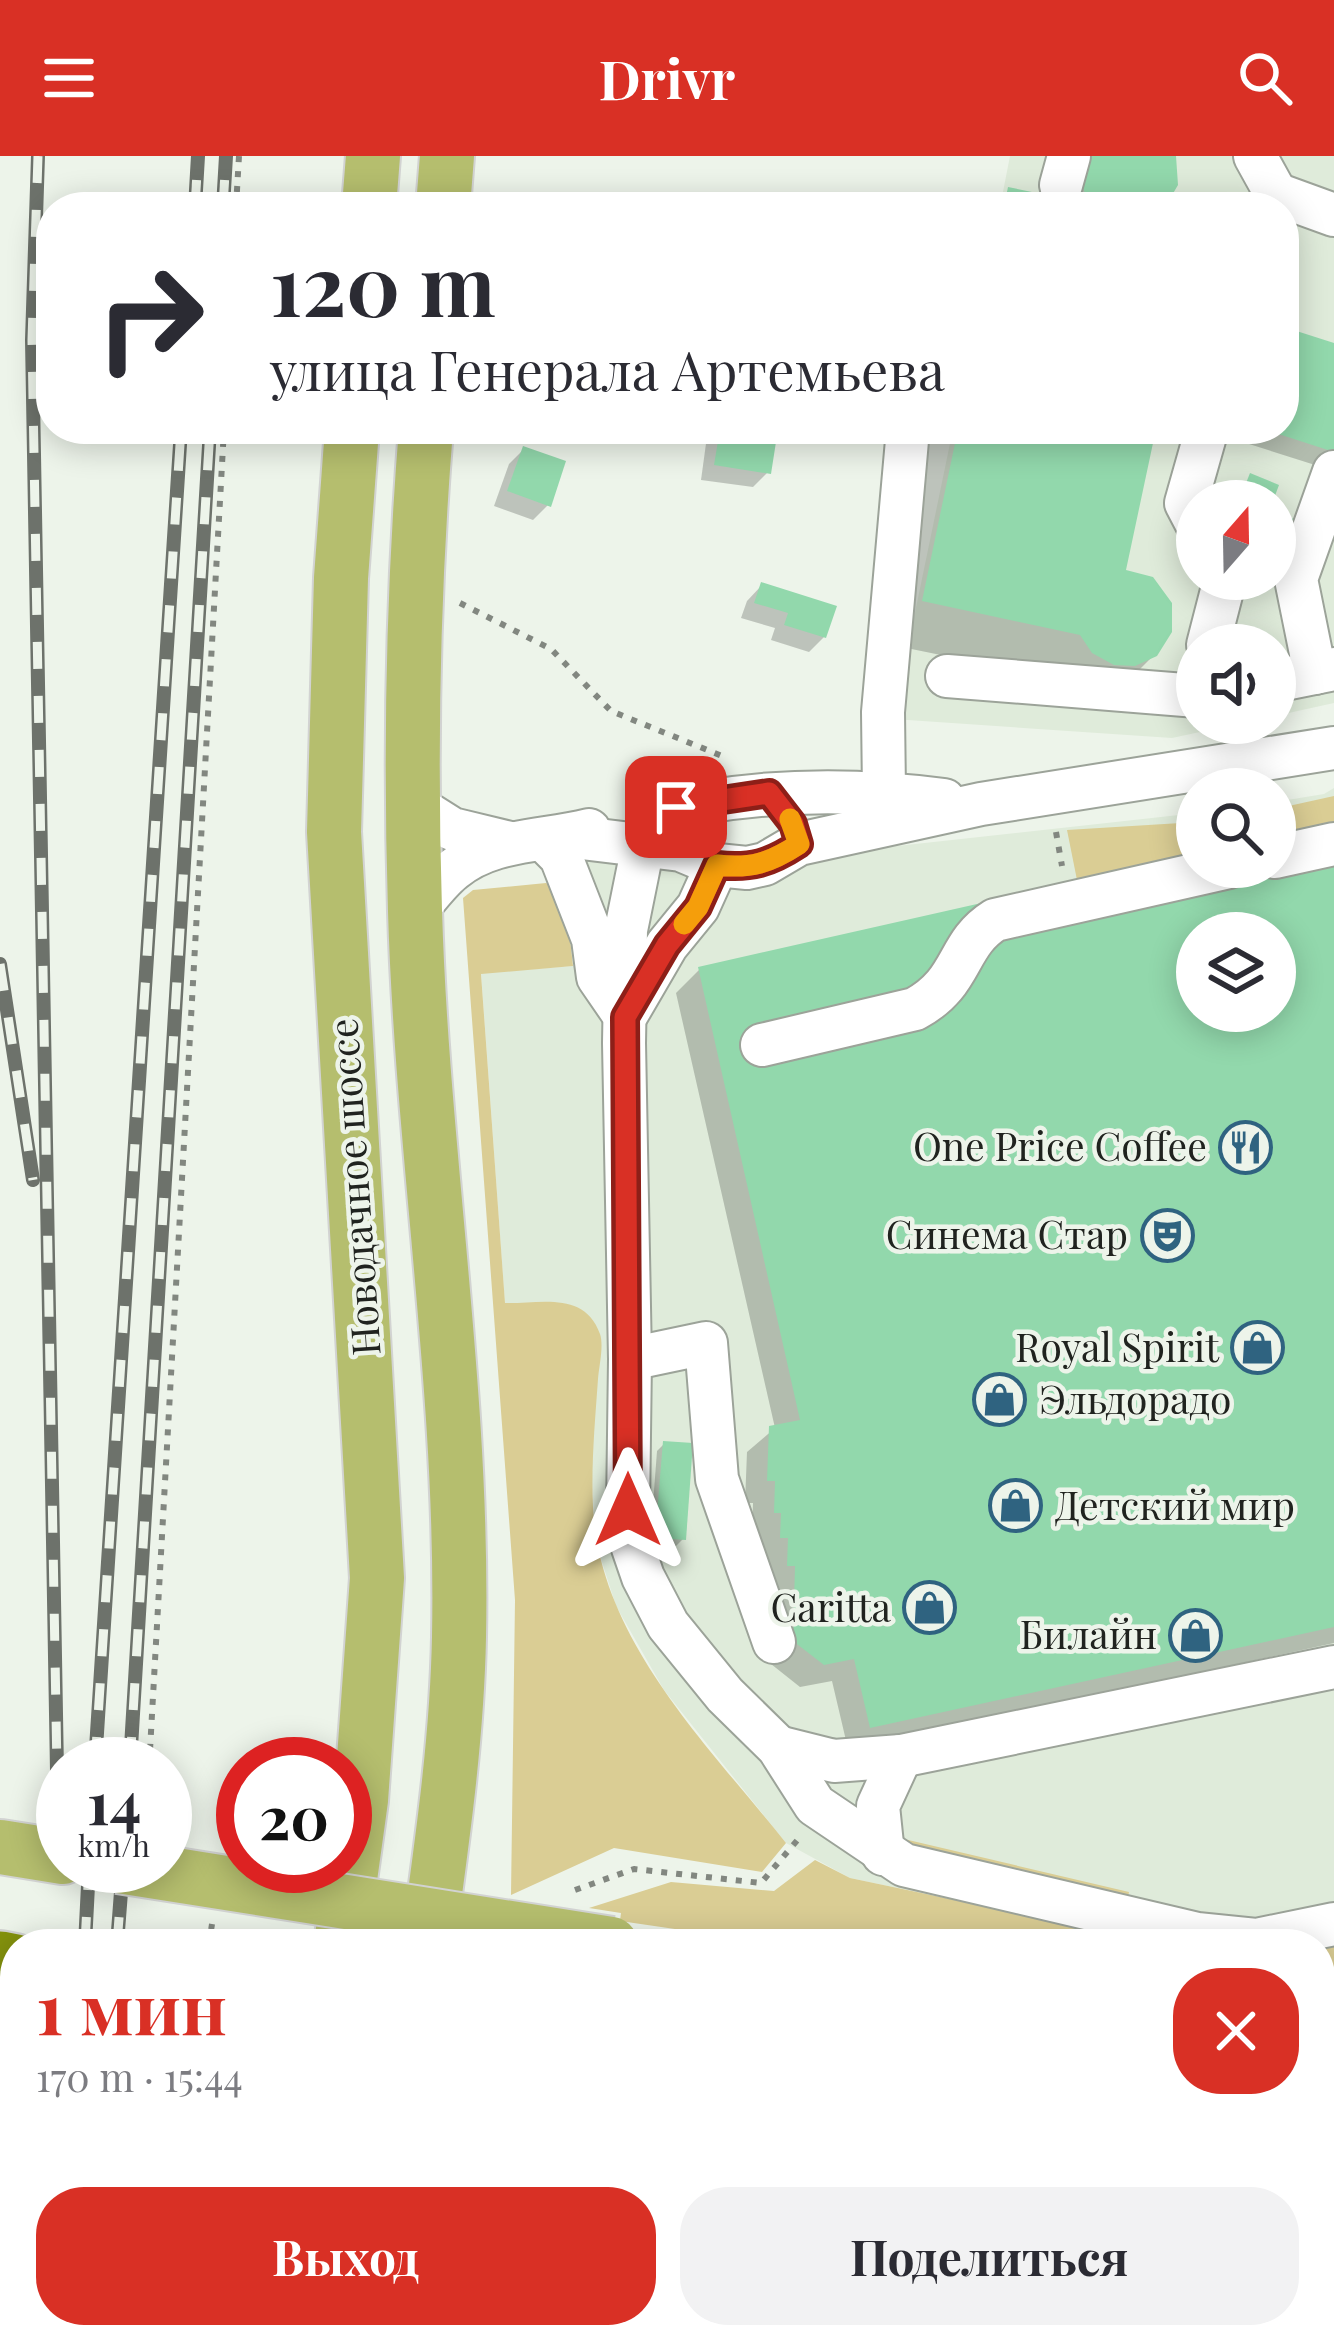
<!DOCTYPE html>
<html lang="ru">
<head>
<meta charset="utf-8">
<style>
	:root { --surface:#fff; --page:#f2f2f3; --text:#2b2b33; --muted:#7c7c81; --accent:#d93025 }
	body { margin:0; font-family:"Playfair Display",serif; background:var(--page); color:var(--text); height:100vh; display:flex; flex-direction:column; font-size:45px; white-space:nowrap }
	* { box-sizing:border-box; margin:0 }
	p { font-size:39px; color:var(--muted) }
	.icon { flex:none; width:66px; height:66px; fill:none; stroke:currentColor; stroke-width:2; stroke-linecap:round; stroke-linejoin:round }
	.map { position:relative; flex:1; overflow:hidden }
	.panel { position:absolute; left:0px; top:1773px; width:1335px; height:420px; display:flex; flex-direction:column; background:var(--surface); border-radius:48px 48px 0 0; box-shadow:0 6px 30px #0003 }
	.panel>* { flex:none }
	.guide { position:absolute; left:36px; top:36px; width:1263px; height:252px; border-radius:48px; box-shadow:0 6px 30px #0003; background:#fff; color:var(--text); overflow:hidden }
	.needle { width:78px; rotate:20deg }
	.fabs { position:absolute; left:1176px; top:324px; display:grid; gap:24px }
	.fabs a { display:grid; place-items:center; width:120px; height:120px; border-radius:50%; background:var(--surface); box-shadow:0 6px 30px #0003; font-size:60px }
	.speed { position:absolute; left:36px; top:1581px; display:flex; gap:24px; font-size:60px; font-weight:700; text-align:center }
	.speed>* { display:grid; place-content:center; width:156px; height:156px; border-radius:50%; background:var(--surface); box-shadow:0 6px 30px #0003; line-height:1 }
	.speed small { font-size:30px; font-weight:400 }
	.speed .limit { border:18px solid #d22; background:#fff; color:#111 }
	.pin { position:absolute; display:grid; place-items:center; width:102px; height:102px; color:#fff; margin:-51px; border-radius:24px; box-shadow:0 6px 18px #0006 }
	.me { position:absolute; width:132px; margin:-66px; rotate:0deg; stroke-linejoin:round; filter:drop-shadow(0 0 9px #0008) }
	.turn { display:flex; align-items:center; gap:42px; height:252px; padding:0 36px; font-size:54px }
	.turn .icon { width:156px; height:156px; stroke-width:2.5 }
	.turn b { display:block; font-size:84px; line-height:102px }
	.round { display:grid; place-items:center; flex:none; width:126px; height:126px; border-radius:48px; background:var(--page) }
	.head { display:flex; align-items:center; justify-content:space-between; height:204px; padding:0 36px }
	h1 { font-size:72px; font-weight:700; line-height:90px; color:var(--accent) }
	.button { display:flex; gap:24px; margin-top:auto; padding:24px 36px }
	.button a { flex:1; height:138px; border-radius:48px; background:var(--accent); color:#fff; font-size:48px; font-weight:700; line-height:138px; text-align:center }
	.button a+a { background:var(--page); color:var(--text) }
	header { display:flex; justify-content:space-between; align-items:center; height:156px; padding:0 36px; background:var(--accent); color:#fff; font-size:54px; font-weight:700 }
	.map>svg:first-child { display:block }
	.built { fill:#dfebda; fill-rule:evenodd }
	.green { fill:#dacd94 }
	.shadow { fill:#0003; fill-rule:evenodd }
	.building { fill:#92d8ac; fill-rule:evenodd }
	.lines { fill:none; stroke-linecap:round; stroke-linejoin:round }
	.minor-casing { stroke:#9ca399; stroke-width:46 }
	.major-casing { stroke:#d2d3d2; stroke-width:58 }
	.highway-casing { stroke:#d2d3d2; stroke-width:68 }
	.path { stroke:#828780; stroke-width:6; stroke-dasharray:6 9; stroke-linecap:butt }
	.minor { stroke:#fff; stroke-width:42 }
	.major { stroke:#b5be6e; stroke-width:54 }
	.highway { stroke:#84920d; stroke-width:63 }
	.rail-casing { stroke:#6d726b; stroke-width:14 }
	.rail { stroke:#edf4ea; stroke-width:9; stroke-dasharray:27; stroke-linecap:butt }
	.major-bridge-casing { stroke:#d2d3d2; stroke-width:58; stroke-linecap:butt }
	.major-bridge { stroke:#b5be6e; stroke-width:54 }
	.route-casing { stroke:#8d1f18; stroke-width:30 }
	.route { stroke:#d93025; stroke-width:21 }
	.slow { stroke:#f59e0b; stroke-width:21 }
	.labels { text-anchor:middle; stroke-width:9; stroke-linejoin:round; paint-order:stroke }
	.poi-label { font-size:39px; fill:#20231f; stroke:#edf4ea; text-anchor:end }
	.street-label { font-size:39px; fill:#20231f; stroke:#edf4ea }
</style>
</head>
<body>
<header><svg class="icon" aria-label="menu" viewBox="0 0 24 24"><path d="M4 6h16M4 12h16M4 18h16"/></svg>Drivr<svg class="icon" aria-label="search" viewBox="0 0 24 24"><circle cx="10" cy="10" r="6"/><path d="M15 15l6 6"/></svg></header>
<div class="map">
<svg width="1334" height="2193" viewBox="0 0 1334 2193">
	<rect width="100%" height="100%" fill="#edf4ea"/>
	<!-- built -->
	<g class="built">
		<path d="M1010,0h324v547l-59,13v-71h-78v78h45l-70,15 -279,-19 60,-290h331v-222h-284zM1197,345h78v78h-78z"/>
		<path d="M1334,632v1157l-169,-1 -315,-66 -64,-35 -122,-153 -48,-84 -21,-66 -3,-61 -87,-175 -24,-331 92,-7 -8,-71 -19,-12 -3,-44 157,16 99,-11 89,3 309,-34v54h78v-65l49,-8zM1197,777h78v78h-78z"/>
	</g>
	<!-- green -->
	<g class="green">
		<polygon points="1334,640 1334,668 1275,681 1275,653"/>
		<polygon points="1197,666 1197,697 1077,724 1067,674"/>
		<path d="M546,727l19,11 8,72 -92,8 24,329c33,1 80,-13 95,31 4,12 -1,32 -2,45 -3,43 -7,86 -5,128 6,132 115,238 193,336l-24,29 -148,-24 -103,47 4,-295 -52,-702 10,-8z"/>
		<polygon points="904,1683 1129,1736 1127,1746 907,1691"/>
		<polygon points="815,1704 850,1722 1165,1788 778,1788 620,1765 621,1757 589,1752 671,1726 774,1735"/>
		<polygon points="1334,1789 1334,1870 1320,1868 1320,1791"/>
		<polygon points="445,2178 846,2178 923,2193 450,2193"/>
	</g>
	<!-- shadow -->
	<g class="shadow">
		<polygon points="1170,0 1160,51 993,51 1009,34 1044,42"/>
		<polygon points="1284,174 1334,190 1334,315 1208,275 1284,273"/>
		<polygon points="708,273 775,273 768,316 753,331 701,324"/>
		<polygon points="926,273 1153,273 1123,416 1161,492 1118,535 882,487"/>
		<polygon points="524,293 548,349 533,364 494,350 509,308"/>
		<polygon points="1275,359 1288,380 1282,387 1275,385"/>
		<polygon points="762,429 824,481 809,496 771,484 775,472 741,462 747,445"/>
		<path d="M1334,706v781l-486,106 -16,-68 -32,6 -29,-23 2,-76 -15,-29 1,-24h-7l1,-32h-8l2,-51 28,-24 -99,-435 23,-23 362,-48zM1197,777h78v78h-78z"/>
		<polygon points="664,1288 683,1383 676,1390 650,1388 657,1295"/>
	</g>
	<!-- building -->
	<g class="building">
		<polygon points="1083,0 1176,0 1178,29 1165,51 1004,51 1008,31 1091,48 1081,29"/>
		<polygon points="1284,171 1334,187 1334,296 1266,274 1284,273"/>
		<polygon points="720,273 778,273 771,318 714,309"/>
		<polygon points="958,273 1156,273 1126,414 1153,421 1172,447 1172,476 1157,500 1135,510 1114,509 1092,497 1080,479 922,445"/>
		<polygon points="523,290 566,305 551,351 507,335"/>
		<polygon points="1250,317 1279,329 1273,345 1239,345"/>
		<polygon points="1275,355 1298,365 1291,382 1275,376"/>
		<polygon points="761,426 837,450 826,482 784,469 788,457 754,447"/>
		<path d="M1334,703v768l-464,101 -16,-69 -30,6 -31,-24 2,-75h-8l1,-28h-8l1,-25h-7l1,-32h-8l2,-55 31,-6 -102,-453 359,-81 6,32zM1197,777h78v78h-78z"/>
		<polygon points="663,1285 693,1287 686,1384 655,1382"/>
	</g>
	<g class="lines">
		<defs>
			<g id="minor">
				<polyline points="1255,0 1276,38 1272,51"/>
				<polyline points="1061,29 1069,0"/>
				<polyline points="1276,38 1334,59"/>
				<polyline points="1197,368 1186,347 1207,273"/>
				<polyline points="1208,489 1225,423"/>
				<polyline points="1315,517 1296,423 1334,316"/>
				<polyline points="947,520 1197,540"/>
				<polyline points="1275,525 1334,513"/>
				<polyline points="414,649 452,673 510,687"/>
				<polyline points="677,651 656,669 643,690 626,774 624,887 630,1203 628,1354 631,1386 643,1421 668,1469 725,1539 778,1591 815,1649 904,1709 1197,1778 1256,1784 1334,1768"/>
				<path d="M649,658c97,-25 196,-27 295,-14"/>
				<polyline points="889,660 884,636 883,556 908,273"/>
				<polyline points="565,680 681,694 717,709 747,712 765,708 799,688 981,648 1334,592"/>
				<polyline points="543,683 561,701 593,783 598,821 620,853"/>
				<polyline points="1275,701 1334,688"/>
				<path d="M415,756c12,-14 24,-31 38,-42 38,-32 90,-28 136,-40"/>
				<polyline points="628,856 667,789 698,751 717,709"/>
				<path d="M762,889l153,-36c50,-27 40,-64 80,-89l234,-53"/>
				<polyline points="630,1203 706,1187 717,1323 774,1486"/>
				<polyline points="778,1591 834,1605 901,1600 1334,1511"/>
				<polyline points="883,1698 878,1650 901,1600"/>
			</g>
			<g id="major">
				<polyline points="369,51 373,0"/>
				<polyline points="443,51 447,0"/>
				<path d="M426,273c-13,160 -16,321 -11,482 7,242 49,483 44,726 -2,103 -17,205 -31,307"/>
				<polyline points="0,1691 63,1701"/>
				<polyline points="341,1788 361,1644 377,1422 334,676 341,422 352,273"/>
				<polyline points="1320,1893 1334,1895"/>
				<polyline points="1290,2178 1329,2193"/>
				<polyline points="285,2193 287,2178"/>
				<polyline points="371,2193 373,2178"/>
			</g>
			<g id="highway">
				<polyline points="0,1807 15,1810"/>
				<polyline points="0,1934 15,1936"/>
				<polyline points="1320,2021 1334,2024"/>
				<polyline points="1320,2149 1334,2152"/>
			</g>
		</defs>
		<!-- minor casing -->
		<use href="#minor" class="minor-casing"/>
		<!-- major casing -->
		<use href="#major" class="major-casing"/>
		<!-- highway casing -->
		<use href="#highway" class="highway-casing"/>
		<!-- path -->
		<g class="path">
			<polyline points="236,51 239,0"/>
			<polyline points="460,447 551,493 611,555 727,602"/>
			<polyline points="1056,676 1062,710"/>
			<polyline points="155,1608 150,1594 224,273"/>
			<polyline points="165,1634 180,1676"/>
			<polyline points="575,1734 634,1713 761,1727 800,1681"/>
			<polyline points="209,1788 212,1768"/>
			<polyline points="0,2005 15,2007"/>
			<polyline points="432,2178 437,2193"/>
			<polyline points="112,2193 113,2178"/>
			<polyline points="577,2193 594,2178"/>
		</g>
		<!-- minor -->
		<use href="#minor" class="minor"/>
		<!-- major -->
		<use href="#major" class="major"/>
		<!-- highway -->
		<use href="#highway" class="highway"/>
		<defs>
			<g id="rail">
				<polyline points="38,0 32,184 57,1615"/>
				<polyline points="195,51 198,0"/>
				<polyline points="223,51 226,0"/>
				<polyline points="0,808 33,1024"/>
				<polyline points="95,1608 181,273"/>
				<polyline points="130,1608 210,273"/>
				<polyline points="85,1788 89,1710"/>
				<polyline points="117,1788 123,1710"/>
				<polyline points="60,2193 61,2178"/>
				<polyline points="87,2193 88,2178"/>
			</g>
		</defs>
		<!-- rail casing -->
		<use href="#rail" class="rail-casing"/>
		<!-- rail -->
		<use href="#rail" class="rail"/>
		<defs>
			<polyline id="major-bridge" points="119,1710 611,1788"/>
		</defs>
		<!-- major-bridge casing -->
		<use href="#major-bridge" class="major-bridge-casing"/>
		<!-- major-bridge -->
		<use href="#major-bridge" class="major-bridge"/>
	</g>
	<g class="lines">
		<defs>
			<path id="route" d="M628,1354l-3,-493 42,-72 31,-38 19,-42c34,4 53,-2 82,-21l-6,-20 -24,-31 -93,14"/>
		</defs>
		<!-- route casing -->
		<use href="#route" class="route-casing"/>
		<!-- route -->
		<use href="#route" class="route"/>
		<!-- slow -->
		<path class="slow" d="M684,768l14,-17 19,-42c34,4 53,-2 82,-21l-9,-25"/>
	</g>
	<!-- icons -->
	<defs>
		<symbol id="restaurant-ring" viewBox="-11 -11 22 22"><circle r="9.5" fill="#edf4ea" stroke="#2f6380" stroke-width="1.5"/><path d="M-5-6h1v4h1v-4h1v4h1v-4h1v5L-1.5 .5V6h-2V.5L-5-1ZM5-6V6H3V1.5H1.5Q1.5-4 5-6Z" fill="#2f6380"/></symbol>
		<symbol id="theatre-ring" viewBox="-11 -11 22 22"><circle r="9.5" fill="#edf4ea" stroke="#2f6380" stroke-width="1.5"/><path d="M-5-5.5Q0-4 5-5.5V0Q5 5 0 6Q-5 5-5 0ZM-3.3-2.5H-1v1.5H-3.3ZM1-2.5H3.3v1.5H1ZM-2.8 1Q0 5.5 2.8 1Z" fill="#2f6380"/></symbol>
		<symbol id="shop-ring" viewBox="-11 -11 22 22"><circle r="9.5" fill="#edf4ea" stroke="#2f6380" stroke-width="1.5"/><path d="M-5-2.5h2.3a2.7 3.5 0 0 1 5.4 0H5L5.5 6h-11ZM-1.5-2.5h3a1.5 2.3 0 0 0-3 0Z" fill="#2f6380"/></symbol>
	</defs>
	<g fill-rule="evenodd">
		<use href="#restaurant-ring" x="1216" y="962" width="59" height="59"/>
		<use href="#theatre-ring" x="1138" y="1050" width="59" height="59"/>
		<use href="#shop-ring" x="1228" y="1162" width="59" height="59"/>
		<use href="#shop-ring" x="970" y="1214" width="59" height="59"/>
		<use href="#shop-ring" x="986" y="1320" width="59" height="59"/>
		<use href="#shop-ring" x="900" y="1422" width="59" height="59"/>
		<use href="#shop-ring" x="1166" y="1450" width="59" height="59"/>
	</g>
	<g class="labels">
		<!-- poi labels -->
		<g class="poi-label">
			<text x="1207" y="1005">One Price Coffee</text>
			<text x="1128" y="1093">Синема Стар</text>
			<text x="1219" y="1206">Royal Spirit</text>
			<text x="1039" y="1258" text-anchor="start">Эльдорадо</text>
			<text x="1055" y="1364" text-anchor="start">Детский мир</text>
			<text x="891" y="1466">Caritta</text>
			<text x="1157" y="1493">Билайн</text>
		</g>
		<!-- street labels -->
		<g class="street-label">
			<text transform="translate(355 1031) rotate(-94)" y="14">Новодачное шоссе</text>
		</g>
	</g>
</svg>
<div class="fabs">
<a><svg class="needle" viewBox="-14 -14 28 28"><path d="M0-13l5 13h-10z" fill="#e53935"/><path d="M0 13l5-13h-10z" fill="#7c7c81"/></svg></a>
<a><svg class="icon" aria-label="sound" viewBox="0 0 24 24"><path d="M4 9h4l5-4v14l-5-4H4zM17 9q2 3 0 6"/></svg></a>
<a><svg class="icon" aria-label="search" viewBox="0 0 24 24"><circle cx="10" cy="10" r="6"/><path d="M15 15l6 6"/></svg></a>
<a><svg class="icon" aria-label="layers" viewBox="0 0 24 24"><path d="M12 4l9 5-9 5-9-5zM3 14l9 5 9-5"/></svg></a>
</div>
<div class="speed"><div>14<small>km/h</small></div><div class="limit">20</div></div>
<div class="pin" style="left:676px;top:651px;background:#d93025"><svg class="icon" aria-label="arrive" viewBox="0 0 24 24"><path d="M6 21V4h12l-3 4 3 4H6"/></svg></div>
<svg class="me" style="left:628px;top:1354px" viewBox="-20 -20 40 40"><path d="M0-17L14 15 0 8-14 15z" fill="#d93025" stroke="#fff" stroke-width="4"/></svg>
<div class="guide">
<div class="turn"><svg class="icon" aria-label="right" viewBox="0 0 24 24"><path d="M7 20v-9h11M14 6l5 5-5 5"/></svg><div><b>120 m</b>улица Генерала Артемьева</div></div>
</div>
<section class="panel">
<div class="head"><div><h1>1 мин</h1><p>170 m · 15:44</p></div><a class="round" style="background:#d93025;color:#fff"><svg class="icon" aria-label="close" viewBox="0 0 24 24"><path d="M6 6l12 12M18 6L6 18"/></svg></a></div>
<div class="button"><a>Выход</a><a>Поделиться</a></div>
</section>
</div>
</body>
</html>
